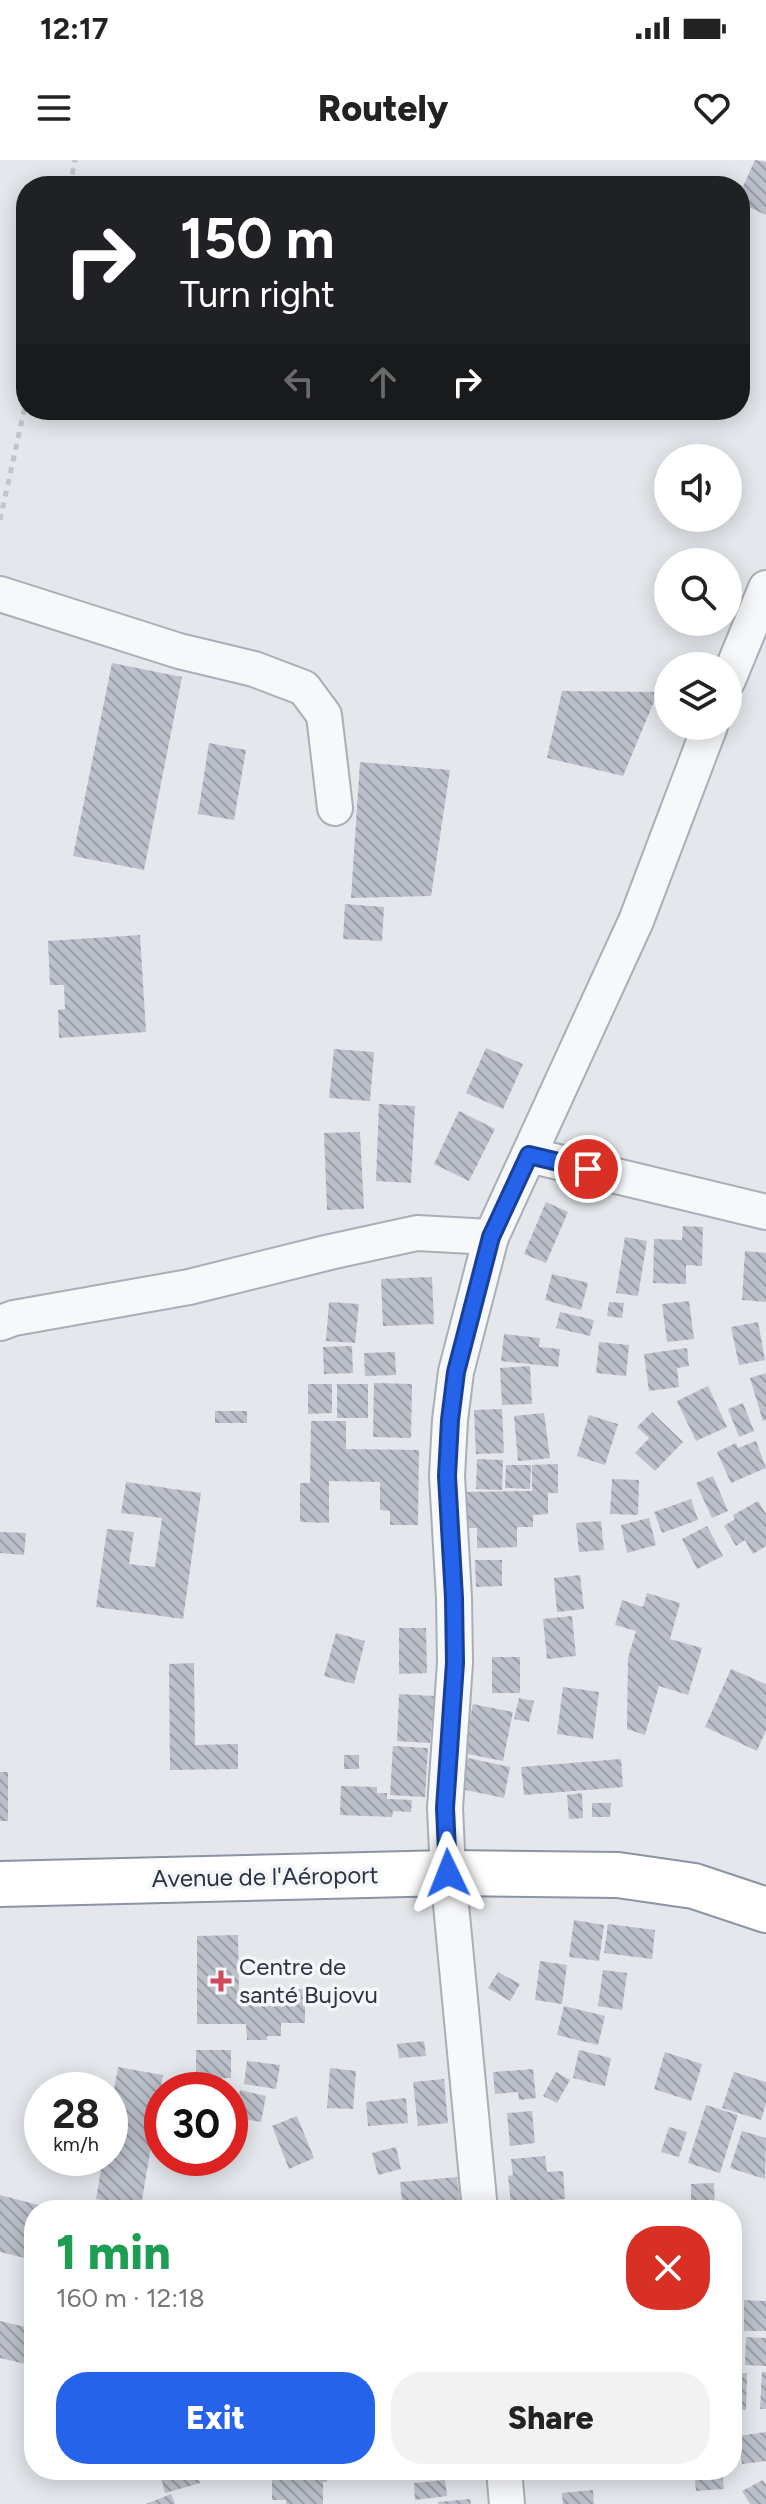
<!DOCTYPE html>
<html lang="en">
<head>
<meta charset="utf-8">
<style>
	:root { --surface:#fff; --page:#f2f2f2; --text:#222; --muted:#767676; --accent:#2563eb }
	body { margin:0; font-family:Figtree,sans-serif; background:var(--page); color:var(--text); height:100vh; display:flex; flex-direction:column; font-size:30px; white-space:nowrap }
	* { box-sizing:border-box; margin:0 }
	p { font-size:26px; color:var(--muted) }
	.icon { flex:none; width:44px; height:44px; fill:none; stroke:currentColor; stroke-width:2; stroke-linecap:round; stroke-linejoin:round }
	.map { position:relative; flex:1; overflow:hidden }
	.details { position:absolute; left:24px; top:2040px; width:718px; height:280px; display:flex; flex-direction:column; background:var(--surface); border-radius:32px; box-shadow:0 4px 20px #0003 }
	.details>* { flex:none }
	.top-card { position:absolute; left:16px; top:16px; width:734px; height:244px; border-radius:32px; box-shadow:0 4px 20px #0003; background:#202124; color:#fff; overflow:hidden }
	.buttons { position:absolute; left:654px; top:284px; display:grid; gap:16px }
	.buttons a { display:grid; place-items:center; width:88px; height:88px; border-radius:50%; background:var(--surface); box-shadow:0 4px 20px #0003; font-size:40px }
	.speed { position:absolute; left:24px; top:1912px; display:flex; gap:16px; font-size:40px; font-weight:700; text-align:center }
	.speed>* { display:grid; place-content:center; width:104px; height:104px; border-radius:50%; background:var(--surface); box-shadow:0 4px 20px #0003; line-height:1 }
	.speed small { font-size:20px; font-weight:400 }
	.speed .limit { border:12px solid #d22; background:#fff; color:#111 }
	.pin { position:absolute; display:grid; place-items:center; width:68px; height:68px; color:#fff; margin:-34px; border:4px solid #fff; border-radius:50%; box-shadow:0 2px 8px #0007 }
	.me { position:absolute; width:88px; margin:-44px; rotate:358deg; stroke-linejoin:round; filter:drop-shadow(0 0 6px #0008) }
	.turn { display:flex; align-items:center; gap:28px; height:168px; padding:0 32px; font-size:36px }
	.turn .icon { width:104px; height:104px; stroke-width:2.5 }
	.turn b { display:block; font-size:56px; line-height:68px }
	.lanes { display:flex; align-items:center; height:76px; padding:0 32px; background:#0003; justify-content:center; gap:40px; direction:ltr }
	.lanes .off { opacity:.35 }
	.round { display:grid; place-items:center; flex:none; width:84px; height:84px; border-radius:32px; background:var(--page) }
	.overview { display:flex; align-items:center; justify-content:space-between; height:136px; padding:0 32px }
	h1 { font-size:48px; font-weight:800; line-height:60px; color:#1e9e55 }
	.primary-button { display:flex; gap:16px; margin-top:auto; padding:16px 32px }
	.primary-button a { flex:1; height:92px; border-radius:32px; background:var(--accent); color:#fff; font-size:32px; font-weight:800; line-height:92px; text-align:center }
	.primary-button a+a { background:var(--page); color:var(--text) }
	.status { display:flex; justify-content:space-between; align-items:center; height:56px; padding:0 40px; background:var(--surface); direction:ltr }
	.status svg { height:22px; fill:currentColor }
	header { display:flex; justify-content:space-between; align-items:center; height:104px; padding:0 32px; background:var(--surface); font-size:36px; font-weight:800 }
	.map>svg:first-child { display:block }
	.building { fill:url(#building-back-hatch) }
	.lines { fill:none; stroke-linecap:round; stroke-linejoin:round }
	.minor-casing { stroke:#a9aeb7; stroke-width:38 }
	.trunk-casing { stroke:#8b94a3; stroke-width:48 }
	.path { stroke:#c2c5cb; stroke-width:5; stroke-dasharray:6 6; stroke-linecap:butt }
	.minor { stroke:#f7f8fa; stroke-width:34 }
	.trunk { stroke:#fff; stroke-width:44 }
	.route-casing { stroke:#184099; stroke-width:20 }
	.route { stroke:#2563eb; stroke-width:14 }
	.poi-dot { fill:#d1495b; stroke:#f4f6f9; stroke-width:3 }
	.labels { text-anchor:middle; stroke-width:7; stroke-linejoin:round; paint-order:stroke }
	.street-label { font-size:24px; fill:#2b3445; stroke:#f4f6f9 }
	.poi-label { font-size:24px; fill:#2b3445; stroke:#f4f6f9; text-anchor:start }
</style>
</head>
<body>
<div class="status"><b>12:17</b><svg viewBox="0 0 49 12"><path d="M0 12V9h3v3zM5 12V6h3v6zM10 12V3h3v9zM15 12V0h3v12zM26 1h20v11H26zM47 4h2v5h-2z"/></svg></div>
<header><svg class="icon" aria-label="menu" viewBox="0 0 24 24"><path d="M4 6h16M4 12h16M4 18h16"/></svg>Routely<svg class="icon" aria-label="heart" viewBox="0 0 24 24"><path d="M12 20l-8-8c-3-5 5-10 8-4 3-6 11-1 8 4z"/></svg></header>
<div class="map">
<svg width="766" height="2344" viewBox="0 0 766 2344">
	<defs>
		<pattern id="building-back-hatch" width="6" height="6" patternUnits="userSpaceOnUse" patternTransform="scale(2)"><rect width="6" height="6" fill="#bbc0ca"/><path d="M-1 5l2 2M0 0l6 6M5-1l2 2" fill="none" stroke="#989da6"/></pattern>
	</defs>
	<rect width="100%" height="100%" fill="#e4e7ec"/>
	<!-- building -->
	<g class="building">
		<polygon points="755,0 766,2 766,55 740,43 740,33"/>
		<polygon points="112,503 182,517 144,710 73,696"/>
		<polygon points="562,531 658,532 623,616 547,598"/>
		<polygon points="209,583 246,590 234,660 198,654"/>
		<polygon points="360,602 450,610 431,736 351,738"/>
		<polygon points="345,744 384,747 382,781 343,779"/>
		<polygon points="140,775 146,872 59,878 58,850 65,849 64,825 50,825 48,781"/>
		<polygon points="486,888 523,904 503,949 466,933"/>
		<polygon points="334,889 374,892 370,941 329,938"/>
		<polygon points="379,944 415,946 411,1023 376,1021"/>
		<polygon points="459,951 495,969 469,1021 434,1004"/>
		<polygon points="360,972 364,1049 327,1050 324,973"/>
		<polygon points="546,1042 568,1052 546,1103 524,1094"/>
		<polygon points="683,1066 703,1067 702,1106 686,1105 686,1124 653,1123 654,1079 682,1080"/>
		<polygon points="625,1077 647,1081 638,1136 616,1133"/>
		<polygon points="745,1091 766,1093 766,1142 742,1140"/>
		<polygon points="552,1114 588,1123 581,1150 545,1140"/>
		<polygon points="432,1117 434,1164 383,1166 381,1119"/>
		<polygon points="689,1141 694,1179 667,1182 662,1144"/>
		<polygon points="329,1142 359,1144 355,1183 326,1181"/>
		<polygon points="609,1142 624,1143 622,1158 607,1156"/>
		<polygon points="560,1152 594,1160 590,1176 556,1168"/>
		<polygon points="758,1162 765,1200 739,1205 731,1167"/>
		<polygon points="504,1174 540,1178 539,1187 560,1189 558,1207 501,1201"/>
		<polygon points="599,1182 629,1185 626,1216 596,1213"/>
		<polygon points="352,1186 353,1213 324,1214 323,1187"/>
		<polygon points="687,1188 689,1206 677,1208 679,1227 649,1231 644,1194"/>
		<polygon points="395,1192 396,1215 365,1216 364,1193"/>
		<polygon points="530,1206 532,1244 502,1245 500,1208"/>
		<polygon points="766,1213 766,1260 763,1261 750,1218"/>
		<polygon points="374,1223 412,1224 411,1278 373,1277"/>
		<polygon points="308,1224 332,1224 332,1253 308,1254"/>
		<rect x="337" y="1224" width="31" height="34"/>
		<polygon points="708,1226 727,1267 696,1281 677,1241"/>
		<polygon points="743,1243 754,1271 739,1277 728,1249"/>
		<polygon points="502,1249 504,1293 476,1294 474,1250"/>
		<rect x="215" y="1251" width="32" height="12"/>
		<polygon points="652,1252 683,1282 655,1311 635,1293 649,1278 637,1267"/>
		<polygon points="544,1253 550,1298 532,1300 531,1298 531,1300 518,1301 514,1256"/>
		<polygon points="589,1255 618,1264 605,1305 577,1296"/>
		<polygon points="311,1261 346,1261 346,1289 419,1290 418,1365 390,1365 390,1351 380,1350 380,1322 329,1321 329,1363 300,1362 300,1323 310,1323"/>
		<polygon points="756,1281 766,1308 731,1323 717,1292 736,1283 738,1288"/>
		<polygon points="477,1299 503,1300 502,1330 476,1329"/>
		<polygon points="558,1304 558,1333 548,1333 548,1354 533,1355 533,1367 517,1367 517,1387 477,1388 477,1368 465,1368 464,1332 532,1331 532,1305"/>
		<polygon points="506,1305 531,1305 530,1329 505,1328"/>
		<polygon points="713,1316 728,1351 712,1358 696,1323"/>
		<polygon points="612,1319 639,1320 638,1355 610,1354"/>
		<polygon points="126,1322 201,1333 183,1459 96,1447 107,1369 134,1372 129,1404 155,1407 162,1358 121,1353"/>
		<polygon points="691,1339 698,1360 662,1373 654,1352"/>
		<polygon points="758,1341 766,1354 766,1386 753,1394 745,1380 736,1386 724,1366 735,1359 733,1355"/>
		<polygon points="649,1358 656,1385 627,1393 621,1365"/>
		<polygon points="601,1361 604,1390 579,1392 576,1363"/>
		<polygon points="707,1366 723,1396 697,1409 682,1379"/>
		<polygon points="0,1372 26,1373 24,1395 0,1393"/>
		<polygon points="475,1400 502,1400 502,1426 476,1427"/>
		<polygon points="580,1415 584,1449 557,1452 554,1418"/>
		<polygon points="647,1433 680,1443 670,1479 702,1488 688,1535 659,1526 645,1575 627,1569 628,1498 636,1471 615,1465 622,1440 643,1447"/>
		<polygon points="572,1456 576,1496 547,1499 543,1459"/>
		<polygon points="399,1468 426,1468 427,1513 399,1514"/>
		<polygon points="336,1473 365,1481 354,1524 324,1516"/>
		<rect x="492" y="1497" width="28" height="36"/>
		<polygon points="194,1503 195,1585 238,1584 238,1609 170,1610 169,1504"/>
		<polygon points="731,1509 766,1524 766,1570 757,1591 705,1567"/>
		<polygon points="563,1527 599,1532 593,1579 557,1574"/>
		<polygon points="399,1534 434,1536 430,1583 397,1581"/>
		<polygon points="519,1538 534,1541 529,1562 514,1559"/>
		<polygon points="473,1544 513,1552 503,1601 463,1593"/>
		<polygon points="393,1586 428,1588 425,1637 390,1635"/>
		<rect x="344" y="1595" width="15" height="14"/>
		<polygon points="463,1597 510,1607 504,1638 456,1628"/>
		<polygon points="621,1599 623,1627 524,1635 521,1607"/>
		<rect x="0" y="1612" width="8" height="49"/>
		<polygon points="341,1626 377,1627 377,1633 387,1633 387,1639 412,1640 411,1652 393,1651 392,1657 340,1655"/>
		<polygon points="582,1633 583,1658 569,1659 567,1635"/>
		<polygon points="592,1643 611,1643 610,1657 592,1657"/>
		<polygon points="574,1760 604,1765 599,1801 569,1797"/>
		<polygon points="608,1764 655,1770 652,1799 604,1793"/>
		<polygon points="238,1775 239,1830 305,1829 305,1863 281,1863 281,1876 267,1876 267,1880 247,1880 246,1864 197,1864 197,1776"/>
		<polygon points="540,1801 567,1805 562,1844 535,1840"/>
		<polygon points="603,1810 627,1813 622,1850 598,1846"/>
		<polygon points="498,1812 520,1824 510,1841 488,1828"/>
		<polygon points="564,1846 605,1856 598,1885 557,1875"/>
		<polygon points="424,1881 426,1896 399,1898 397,1884"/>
		<rect x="196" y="1890" width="35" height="28"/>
		<polygon points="579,1890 611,1898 605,1926 573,1918"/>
		<polygon points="665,1892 702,1904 691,1941 654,1929"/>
		<polygon points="247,1901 280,1905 276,1929 244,1924"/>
		<polygon points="118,1907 163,1915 141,2046 96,2039 103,1998 110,1998 110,1953"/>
		<polygon points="330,1908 356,1911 353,1949 327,1948"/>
		<polygon points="533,1909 536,1938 519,1940 518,1932 495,1934 493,1912"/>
		<polygon points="556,1912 570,1920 557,1943 543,1936"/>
		<polygon points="734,1912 766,1922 766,1943 761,1960 722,1948"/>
		<polygon points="444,1919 448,1963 418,1966 413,1922"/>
		<polygon points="240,1930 266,1936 261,1962 234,1957"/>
		<polygon points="406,1938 408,1963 368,1966 366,1942"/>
		<polygon points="706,1945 738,1955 720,2013 688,2003"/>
		<polygon points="532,1951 535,1983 510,1986 507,1953"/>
		<polygon points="297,1956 314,1998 289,2009 272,1966"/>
		<polygon points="669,1967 687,1972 679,1997 661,1992"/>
		<polygon points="742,1971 766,1978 765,2019 730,2008"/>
		<polygon points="396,1987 401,2009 378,2015 372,1993"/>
		<polygon points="545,1996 547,2012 563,2011 565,2039 511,2044 508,2016 513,2015 511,1999"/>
		<polygon points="457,2017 461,2050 403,2050 400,2022"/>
		<polygon points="714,2023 715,2050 691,2050 691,2024"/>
		<polygon points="0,2035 42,2046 41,2050 34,2050 34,2079 29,2099 0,2092"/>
		<polygon points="744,2140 766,2141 766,2171 744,2171"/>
		<polygon points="732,2142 739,2142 738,2173 732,2173"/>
		<polygon points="0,2161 34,2169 34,2206 0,2198"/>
		<polygon points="746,2177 766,2178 766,2206 745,2205"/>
		<polygon points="732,2179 741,2179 740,2201 732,2201"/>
		<polygon points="762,2212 766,2212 766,2249 760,2249"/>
		<polygon points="732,2213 747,2213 746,2250 732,2249"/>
		<polygon points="766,2272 766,2301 742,2304 738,2276"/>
		<polygon points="159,2310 196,2310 200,2323 165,2333"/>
		<polygon points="286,2310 327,2310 327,2322 323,2322 323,2344 286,2344 286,2340 272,2340 272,2320 286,2320"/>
		<polygon points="694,2310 722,2310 724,2329 696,2331"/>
		<polygon points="445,2320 447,2336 415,2340 414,2323"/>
		<polygon points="763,2320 766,2325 766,2344 750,2344 742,2331"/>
		<polygon points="593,2330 594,2344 563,2344 562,2333"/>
		<polygon points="171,2334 175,2344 146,2344"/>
		<polygon points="470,2339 471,2344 438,2344 438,2342"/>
	</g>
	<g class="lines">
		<defs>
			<g id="minor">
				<polyline points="0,434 179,491 254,509 304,528 324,555 335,648"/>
				<polyline points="728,520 766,428"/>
				<polyline points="529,995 766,1052"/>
				<polyline points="0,1163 14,1158 189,1127 330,1092 417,1073 491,1077"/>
				<polyline points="480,2050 448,1713 445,1648 455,1503 454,1438 447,1316 450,1260 456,1212 491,1077 636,761 710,566"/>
				<polyline points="504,2310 507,2344"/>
			</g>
			<polyline id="trunk" points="0,1724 448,1713 618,1715 694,1726 766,1750"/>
		</defs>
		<!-- minor casing -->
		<use href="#minor" class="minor-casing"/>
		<!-- trunk casing -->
		<use href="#trunk" class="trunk-casing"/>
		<!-- path -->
		<g class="path">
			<polyline points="70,26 75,0"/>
			<polyline points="0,360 26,242"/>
		</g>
		<!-- minor -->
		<use href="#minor" class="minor"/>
		<!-- trunk -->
		<use href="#trunk" class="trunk"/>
	</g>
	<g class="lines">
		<defs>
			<polyline id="route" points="448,1713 445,1648 455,1503 454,1438 447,1316 450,1260 456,1212 491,1077 529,995 588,1009"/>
		</defs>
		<!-- route casing -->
		<use href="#route" class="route-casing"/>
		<!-- route -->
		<use href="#route" class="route"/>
	</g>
	<!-- markers -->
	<path class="poi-dot" d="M217 1809h8v8h8v8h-8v8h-8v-8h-8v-8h8z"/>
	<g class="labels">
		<!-- street labels -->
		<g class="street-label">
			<text transform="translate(265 1717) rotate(-1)" y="8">Avenue de l'Aéroport</text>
		</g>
		<!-- poi labels -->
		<g class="poi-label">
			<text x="239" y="1815">Centre de<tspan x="239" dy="28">santé Bujovu</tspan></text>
		</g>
	</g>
</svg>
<div class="buttons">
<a><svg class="icon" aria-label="sound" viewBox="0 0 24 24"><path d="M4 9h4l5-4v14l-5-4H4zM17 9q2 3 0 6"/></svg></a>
<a><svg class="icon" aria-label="search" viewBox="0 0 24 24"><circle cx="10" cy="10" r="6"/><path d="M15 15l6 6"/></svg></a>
<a><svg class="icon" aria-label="layers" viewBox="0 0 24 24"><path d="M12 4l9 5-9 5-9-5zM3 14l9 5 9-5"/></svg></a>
</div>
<div class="speed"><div>28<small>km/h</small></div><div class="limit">30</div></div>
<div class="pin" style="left:588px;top:1009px;background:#d93025"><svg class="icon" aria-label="arrive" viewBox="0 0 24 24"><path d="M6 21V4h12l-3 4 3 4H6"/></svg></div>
<svg class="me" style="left:448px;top:1713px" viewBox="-20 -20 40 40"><path d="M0-17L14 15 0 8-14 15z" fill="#2563eb" stroke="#fff" stroke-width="4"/></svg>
<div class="top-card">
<div class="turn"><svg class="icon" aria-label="right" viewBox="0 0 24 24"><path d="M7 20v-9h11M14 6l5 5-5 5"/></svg><div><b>150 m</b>Turn right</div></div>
<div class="lanes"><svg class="icon off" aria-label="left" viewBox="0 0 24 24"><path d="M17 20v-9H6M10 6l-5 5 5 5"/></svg><svg class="icon off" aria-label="ahead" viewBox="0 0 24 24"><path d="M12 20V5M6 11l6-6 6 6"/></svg><svg class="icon" aria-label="right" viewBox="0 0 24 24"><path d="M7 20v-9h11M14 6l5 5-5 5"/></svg></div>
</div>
<section class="details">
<div class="overview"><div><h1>1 min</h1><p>160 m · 12:18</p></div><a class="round" style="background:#d93025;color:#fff"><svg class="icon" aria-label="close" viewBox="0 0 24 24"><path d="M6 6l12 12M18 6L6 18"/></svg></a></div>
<div class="primary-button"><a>Exit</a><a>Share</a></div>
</section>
</div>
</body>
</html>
